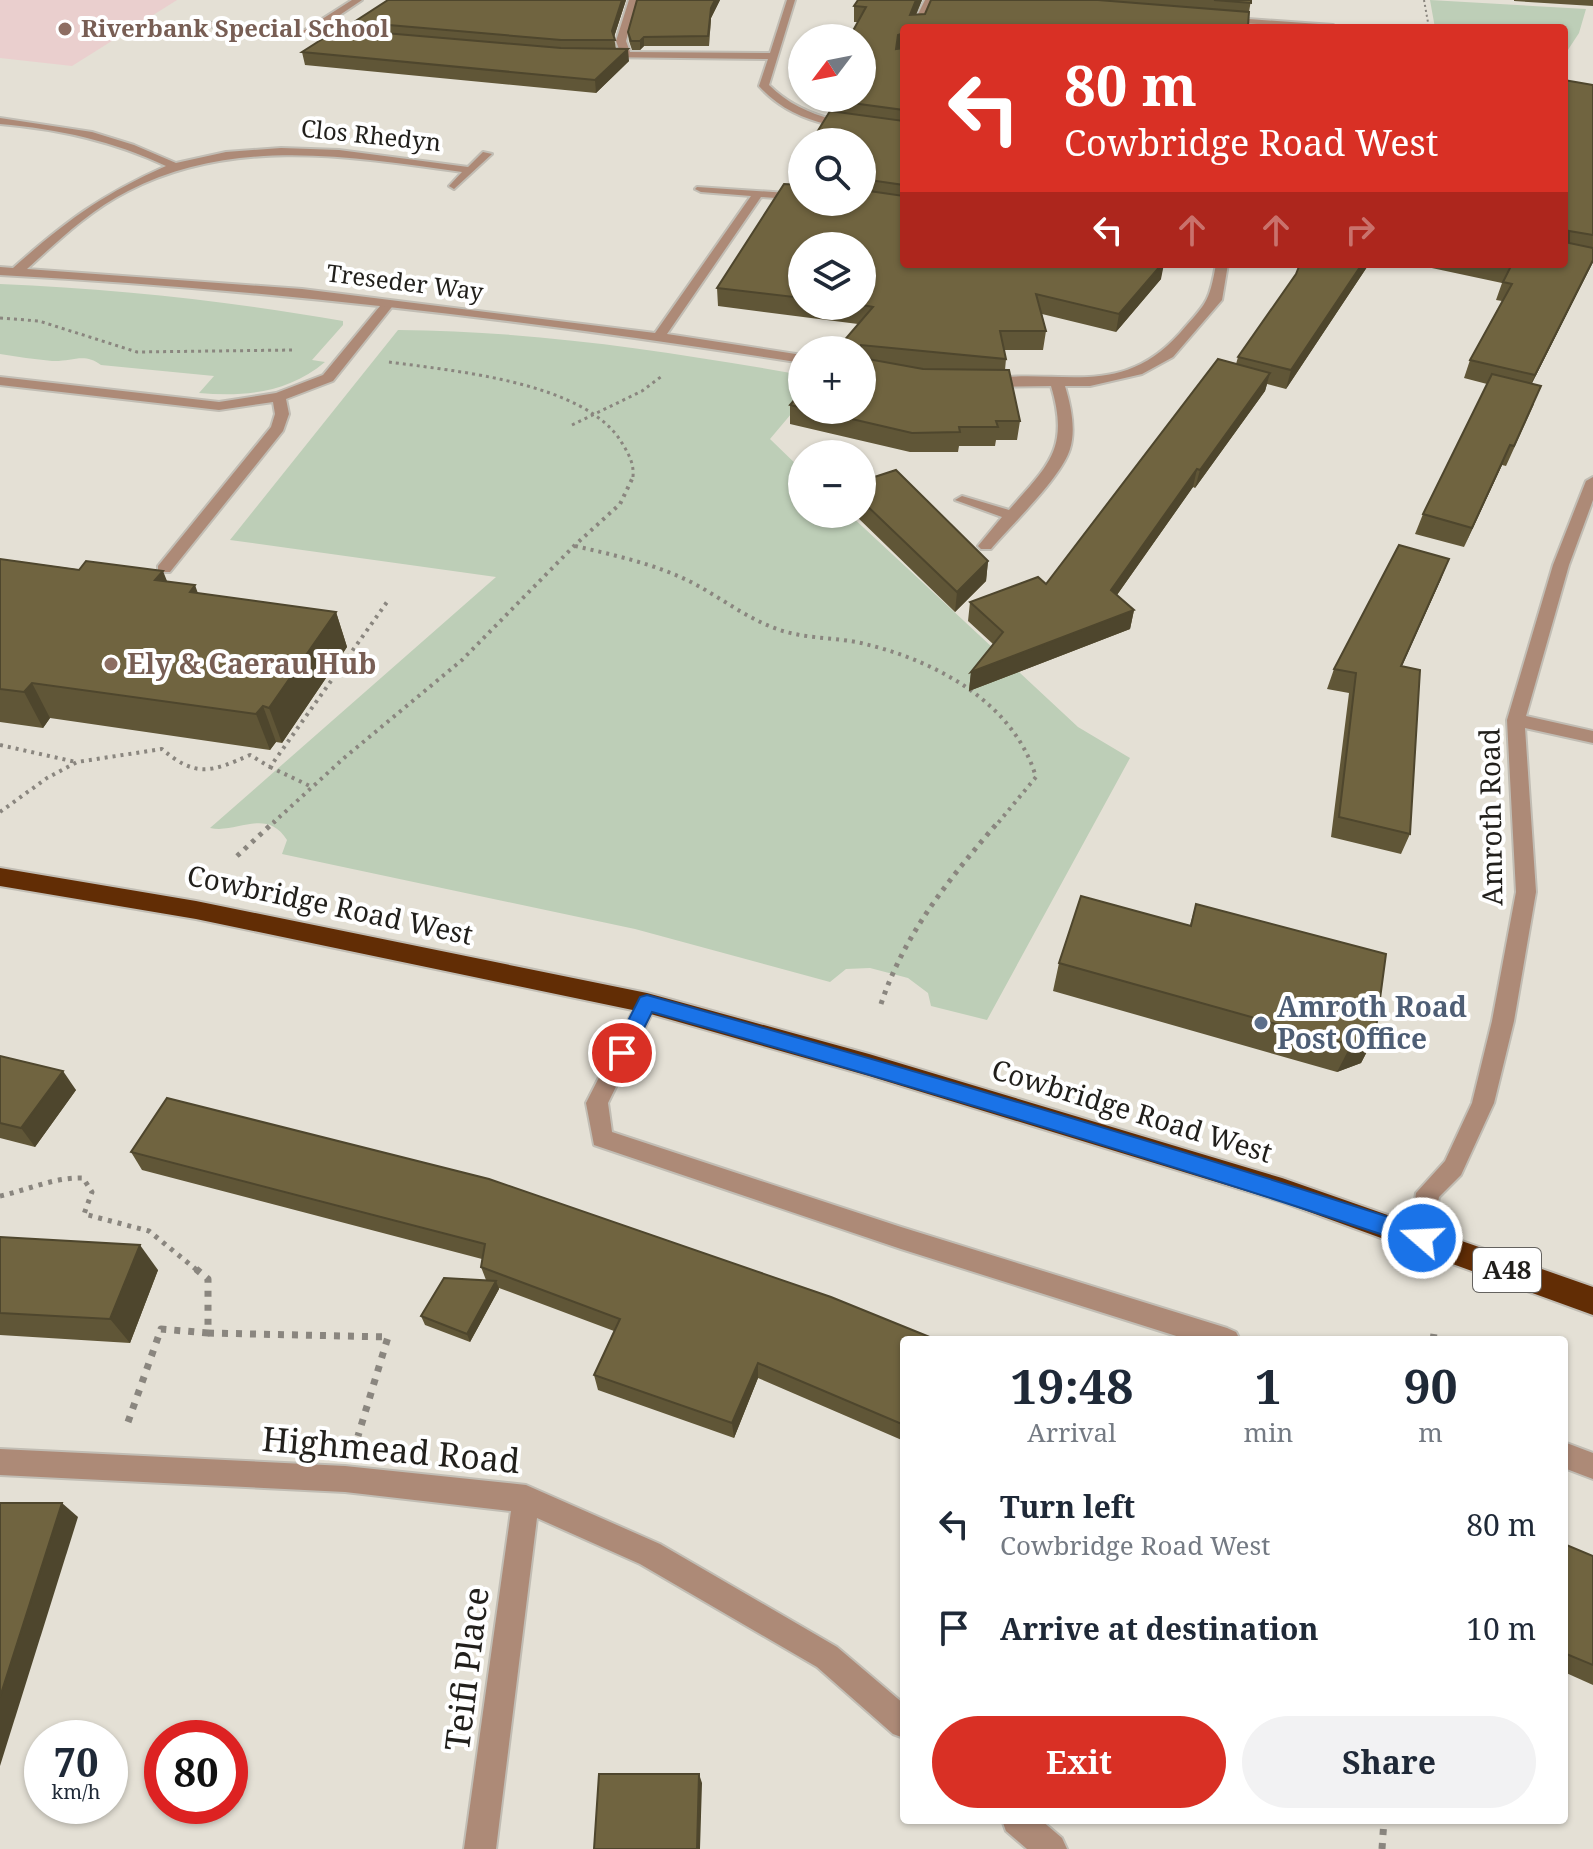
<!DOCTYPE html>
<html lang="en">
<head>
<meta charset="utf-8">
<style>
	:root { --surface:#fff; --page:#f2f2f3; --text:#1f2937; --muted:#747a83; --accent:#d93025 }
	body { margin:0; font-family:"Noto Serif",serif; background:var(--page); color:var(--text); height:100vh; display:flex; flex-direction:column; font-size:30px; white-space:nowrap }
	* { box-sizing:border-box; margin:0 }
	p { font-size:26px; color:var(--muted) }
	.icon { flex:none; width:44px; height:44px; fill:none; stroke:currentColor; stroke-width:2; stroke-linecap:round; stroke-linejoin:round }
	.map { position:relative; flex:1; overflow:hidden }
	.sheet { position:absolute; left:900px; top:1336px; width:668px; height:488px; display:flex; flex-direction:column; background:var(--surface); border-radius:8px; box-shadow:0 2px 6px #0004 }
	.sheet>* { flex:none }
	.banner { position:absolute; left:900px; top:24px; width:668px; height:244px; border-radius:8px; box-shadow:0 2px 6px #0004; background:#d93025; color:#fff; overflow:hidden }
	.needle { width:52px; rotate:238deg }
	.fabs { position:absolute; left:788px; top:24px; display:grid; gap:16px }
	.fabs a { display:grid; place-items:center; width:88px; height:88px; border-radius:50%; background:var(--surface); box-shadow:0 2px 6px #0004; font-size:40px }
	.speed { position:absolute; left:24px; top:1720px; display:flex; gap:16px; font-size:40px; font-weight:700; text-align:center }
	.speed>* { display:grid; place-content:center; width:104px; height:104px; border-radius:50%; background:var(--surface); box-shadow:0 2px 6px #0004; line-height:1 }
	.speed small { font-size:20px; font-weight:400 }
	.speed .limit { border:12px solid #d22; background:#fff; color:#111 }
	.pin { position:absolute; display:grid; place-items:center; width:68px; height:68px; color:#fff; margin:-34px; border:4px solid #fff; border-radius:50%; box-shadow:0 2px 8px #0007 }
	.me { position:absolute; width:88px; margin:-44px; rotate:289deg; stroke-linejoin:round; filter:drop-shadow(0 0 6px #0008) }
	.turn { display:flex; align-items:center; gap:28px; height:168px; padding:0 32px; font-size:36px }
	.turn .icon { width:104px; height:104px; stroke-width:2.5 }
	.turn b { display:block; font-size:56px; line-height:68px }
	.lanes { display:flex; align-items:center; height:76px; padding:0 32px; background:#0003; justify-content:center; gap:40px; direction:ltr }
	.lanes .off { opacity:.35 }
	.eta { display:flex; justify-content:space-evenly; align-items:center; height:136px; text-align:center }
	.eta b { font-size:48px; font-weight:700; line-height:56px }
	.button { display:flex; gap:16px; margin-top:auto; padding:16px 32px }
	.button a { flex:1; height:92px; border-radius:48px; background:var(--accent); color:#fff; font-size:32px; font-weight:700; line-height:92px; text-align:center }
	.button a+a { background:var(--page); color:var(--text) }
	ul { padding:0; list-style:none }
	li { display:flex; align-items:center; gap:24px; height:104px; padding:0 32px }
	li div { flex:1 }
	li b { display:block; font-size:30px }
	li em { font-style:normal }
	.map>svg:first-child { display:block }
	.education { fill:#eacfce }
	.green { fill:#bdceb7 }
	.lines { fill:none; stroke-linecap:round; stroke-linejoin:round }
	.lane-casing { stroke:#c1bdb4; stroke-width:4 }
	.street-casing { stroke:#c1bdb4; stroke-width:4 }
	.highway-casing { stroke:#c1bdb4; stroke-width:4 }
	.path-far4 { stroke:#8a867f; stroke-width:2; stroke-dasharray:2 3; stroke-linecap:butt }
	.path-far3 { stroke:#8a867f; stroke-width:3; stroke-dasharray:3 4; stroke-linecap:butt }
	.path-far2 { stroke:#8a867f; stroke-width:4; stroke-dasharray:3 5; stroke-linecap:butt }
	.path-far1 { stroke:#8a867f; stroke-width:5; stroke-dasharray:4 6; stroke-linecap:butt }
	.path { stroke:#8a867f; stroke-width:7; stroke-dasharray:6 8; stroke-linecap:butt }
	.lane { fill:#ad8a77; fill-rule:evenodd }
	.street { fill:#ad8a77; fill-rule:evenodd }
	.highway { fill:#622d05; fill-rule:evenodd }
	.wall { fill:#605637; fill-rule:evenodd }
	.shaded-wall { fill:#4e462d }
	.building { fill:#706440; stroke:#4e462d; stroke-width:2 }
	.route { fill:#1a73e8; stroke:#114b97; stroke-width:2 }
	.education-dot { fill:#8d6e63; stroke:#fff; stroke-width:3 }
	.service-dot { fill:#5c6f8a; stroke:#fff; stroke-width:3 }
	.labels { text-anchor:middle; stroke-width:8; stroke-linejoin:round; paint-order:stroke }
	.far-education-label { font-size:24px; font-weight:bold; fill:#785e54; stroke:#fff; text-anchor:start }
	.far-street-label { font-size:24px; fill:#211f1b; stroke:#fff }
	.shield { fill:#fff; stroke:#64625f; stroke-width:2 }
	.shield-label { font-size:26px; font-weight:bold; fill:#211f1b }
	.education-label { font-size:28px; font-weight:bold; fill:#785e54; stroke:#fff; text-anchor:start }
	.street-label { font-size:28px; fill:#211f1b; stroke:#fff }
	.service-label { font-size:28px; font-weight:bold; fill:#4e5e75; stroke:#fff; text-anchor:start }
	.near-street-label { font-size:34px; fill:#211f1b; stroke:#fff }
</style>
</head>
<body>
<div class="map">
<svg width="1593" height="1849" viewBox="0 0 1593 1849">
	<rect width="100%" height="100%" fill="#e4e0d5"/>
	<!-- education -->
	<polygon class="education" points="0,0 177,0 72,66 0,58"/>
	<!-- green -->
	<g class="green">
		<polygon points="1430,0 1586,9 1579,33 1564,56 1564,28 1435,28"/>
		<path d="M0,284c115,5 230,17 343,37v4l-31,35 13,2c-37,31 -80,35 -126,31l15,-17 -113,-11c-17,-13 -29,-3 -49,-4 -17,-2 -35,-4 -52,-7z"/>
		<path d="M398,330c137,1 269,21 404,45v26l-32,38 32,31v44h47l229,213 52,31 -143,262 -56,-14 -3,-13 -20,-15 -38,-10 -24,1 -16,13 -195,-53 -353,-75 5,-14c-21,-33 -49,-6 -77,-12l286,-251 -266,-37z"/>
	</g>
	<g class="lines">
		<defs>
			<g id="lane">
				<polygon points="925,0 933,0 921,28 911,28"/>
				<polygon points="385,300 395,303 333,381 286,399 289,414 283,431 170,572 158,572 158,566 271,427 275,414 273,402 219,410 0,385 0,377 219,402 276,393 323,375"/>
			</g>
			<g id="street">
				<polygon points="352,0 362,0 316,31 357,35 354,40 196,25 200,22 305,30"/>
				<path d="M629,0h8l-11,41 4,11 140,1 17,-53h8l-26,85c37,37 86,39 135,45v6c-51,-7 -108,-8 -145,-50l9,-27 -169,-2 3,-5h18l-4,-11z"/>
				<polygon points="1221,17 1333,25 1338,28 1218,22"/>
				<path d="M0,118l92,14 42,13 42,18 50,-11 55,-4 58,2 129,17 15,-15 9,2 -38,35 -5,-3 13,-14c-113,-16 -229,-35 -334,19 -38,19 -70,50 -101,78l275,20 353,44 96,-137 -50,-4 -6,-3 2,-2 105,7v6l-41,-3 -94,137 135,21v8c-266,-42 -533,-74 -802,-88v-8l13,1c53,-47 88,-73 153,-102 -53,-25 -107,-37 -166,-42z"/>
				<path d="M1216,264h12l-6,36 -49,57 -31,17 -52,12h-25c6,20 11,43 5,63 -9,29 -58,75 -79,100h-10l-3,-3 24,-29 -47,-17 7,-4 47,14c39,-45 61,-61 42,-124l-64,1 -5,-1v-6c75,-14 136,22 198,-47 26,-30 29,-29 36,-69z"/>
				<polygon points="1593,477 1593,500 1569,565 1526,716 1593,731 1593,743 1525,728 1536,892 1514,1021 1494,1103 1461,1175 1439,1197 1430,1246 1422,1249 1414,1246 1410,1238 1416,1193 1445,1161 1472,1103 1492,1021 1516,892 1507,720 1553,565 1586,481"/>
				<polygon points="647,995 654,997 657,1003 608,1103 612,1132 901,1227 1227,1328 1236,1332 1240,1340 1189,1340 901,1249 594,1145 586,1103 640,997"/>
				<polygon points="1564,1442 1593,1453 1593,1479 1564,1468"/>
				<polygon points="0,1449 345,1466 526,1485 660,1544 837,1647 904,1704 904,1738 893,1734 817,1667 640,1564 537,1518 496,1849 464,1849 511,1511 345,1492 0,1475"/>
				<polygon points="1002,1820 1041,1820 1062,1838 1067,1849 1027,1849 1006,1831"/>
			</g>
			<polygon id="highway" points="0,868 196,901 647,993 869,1054 1282,1178 1593,1287 1593,1315 1282,1202 869,1076 647,1013 196,919 0,886"/>
		</defs>
		<!-- lane casing -->
		<use href="#lane" class="lane-casing"/>
		<!-- street casing -->
		<use href="#street" class="street-casing"/>
		<!-- highway casing -->
		<use href="#highway" class="highway-casing"/>
		<!-- path-far4 -->
		<polyline class="path-far4" points="1424,0 1429,28"/>
		<!-- path-far3 -->
		<g class="path-far3">
			<polyline points="0,318 39,321 137,352 292,350"/>
			<path d="M389,362c65,9 197,20 233,81 7,12 12,20 11,34"/>
			<polyline points="572,425 642,391 662,376"/>
		</g>
		<!-- path-far2 -->
		<g class="path-far2">
			<path d="M575,546c39,9 80,18 116,36 29,15 55,36 86,47 27,10 56,8 84,14 73,17 152,58 175,134l-38,46"/>
			<polyline points="0,745 76,762"/>
			<polyline points="270,767 312,787"/>
			<path d="M0,812l47,-34 30,-16 85,-13c34,29 49,23 88,6l20,12 117,-165"/>
			<polyline points="273,823 344,758 462,660 574,546 620,504 634,475"/>
		</g>
		<!-- path-far1 -->
		<g class="path-far1">
			<polyline points="237,856 275,821"/>
			<path d="M881,1004c24,-72 69,-126 118,-183"/>
			<path d="M0,1196c28,-6 54,-19 83,-18l9,14 -8,22 65,17 49,40"/>
		</g>
		<!-- path -->
		<g class="path">
			<polyline points="208,1333 388,1337 358,1436"/>
			<polyline points="1433,1340 1435,1327"/>
			<polyline points="128,1422 161,1329 208,1333 208,1279 196,1269"/>
			<polyline points="1382,1849 1384,1820"/>
		</g>
		<!-- lane -->
		<use href="#lane" class="lane"/>
		<!-- street -->
		<use href="#street" class="street"/>
		<!-- highway -->
		<use href="#highway" class="highway"/>
	</g>
	<!-- wall -->
	<g class="wall">
		<polygon points="388,0 626,0 614,37 616,49 629,61 596,93 305,65 302,52 356,30 354,22"/>
		<polygon points="637,0 720,0 711,18 709,46 644,46 640,50 632,50 629,41 628,32"/>
		<path d="M922,0l-6,15 9,-1 6,-14h320l-2,12 -345,16v236l257,15 -45,53 -74,-18 4,17 -3,19h-39l2,9 -1,11 15,51 -3,19h-21l-1,6h-36l-1,6h-48l-120,-28v-19l12,-14v19h60v-60h-26l22,-26 -140,-18 -1,-18 74,-104v-11l11,-17v46l35,-90v-11l25,-3v-60l-4,-16h-4v-16zM802,246l60,60h-60z"/>
		<polygon points="1514,0 1593,0 1593,6 1514,1"/>
		<polygon points="1593,85 1593,262 1532,383 1534,404 1506,466 1502,465 1464,547 1415,534 1423,514 1487,384 1464,378 1470,360 1502,301 1496,300 1502,283 1413,264 1564,264"/>
		<polygon points="1300,264 1369,264 1286,389 1267,384 1265,391 1195,488 1193,487 1117,595 1134,610 1130,629 969,691 971,672 993,644 968,621 970,602 1046,584 1236,364 1238,357 1296,274"/>
		<polygon points="862,481 988,561 986,581 955,612 854,514 862,514"/>
		<polygon points="0,559 167,581 198,593 336,612 347,647 282,743 276,742 270,750 50,718 43,728 0,722"/>
		<polygon points="1441,579 1401,667 1410,834 1401,854 1331,837 1349,693 1327,689 1334,669"/>
		<polygon points="1196,904 1375,1036 1361,1063 1337,1072 1053,991 1059,963 1190,925"/>
		<polygon points="0,1056 76,1090 35,1147 0,1138"/>
		<polygon points="131,1152 904,1340 904,1441 758,1378 734,1438 598,1390 594,1375 614,1331 499,1288 499,1289 470,1342 425,1325 421,1316 486,1280 481,1267 482,1259 142,1170"/>
		<polygon points="0,1237 158,1270 130,1343 0,1335"/>
		<polygon points="1564,1544 1593,1556 1593,1685 1564,1672"/>
	</g>
	<!-- shaded-wall -->
	<g class="shaded-wall">
		<polygon points="622,0 626,0 613,40 612,31"/>
		<polygon points="715,0 720,0 711,18 709,46 711,8"/>
		<polygon points="916,0 922,0 910,28 910,15"/>
		<polygon points="904,33 904,49 896,49 898,35"/>
		<polygon points="644,37 644,46 640,50 640,41"/>
		<polygon points="628,49 629,61 596,93 595,80"/>
		<polygon points="1593,260 1593,262 1527,393 1535,375"/>
		<polygon points="1162,264 1164,264 1161,279 1116,332 1119,314"/>
		<polygon points="1362,264 1369,264 1286,389 1291,370"/>
		<polygon points="1270,373 1265,391 1195,488 1200,470"/>
		<polygon points="1510,445 1502,465 1464,547 1472,528"/>
		<polygon points="1197,469 1193,487 1107,609 1111,590"/>
		<polygon points="1449,559 1441,579 1393,686 1401,666"/>
		<polygon points="988,561 986,581 955,612 957,592"/>
		<polygon points="163,571 177,606 155,580"/>
		<polygon points="195,585 208,621 190,592"/>
		<polygon points="1134,610 1130,629 969,691 971,672"/>
		<polygon points="336,612 347,647 282,743 269,708"/>
		<polygon points="32,683 50,718 43,728 24,692"/>
		<polygon points="263,706 276,742 270,750 256,714"/>
		<polygon points="1375,1036 1361,1063 1337,1072 1351,1045"/>
		<polygon points="63,1071 76,1090 35,1147 21,1128"/>
		<polygon points="140,1245 158,1270 130,1343 110,1319"/>
		<polygon points="496,1281 499,1289 470,1342 467,1334"/>
		<polygon points="758,1363 758,1378 734,1438 732,1423"/>
		<polygon points="62,1503 78,1517 0,1766 0,1697"/>
		<polygon points="699,1774 702,1783 700,1849 697,1849"/>
	</g>
	<!-- building -->
	<g class="building">
		<polygon points="388,0 622,0 612,31 615,40 561,40 354,22"/>
		<polygon points="637,0 715,0 711,8 708,36 644,37 640,41 631,41 628,32"/>
		<polygon points="858,0 916,0 910,15 925,14 931,0 1098,0 1249,12 1248,26 1261,28 904,28 904,33 898,35 896,49 904,48 904,110 837,101 839,98 862,98 862,62 863,60 862,59 862,38 849,38 866,7 854,6"/>
		<polygon points="1214,0 1251,0 1251,3"/>
		<polygon points="338,29 561,48 628,49 595,80 302,52"/>
		<polygon points="1564,80 1593,85 1593,235 1569,231 1569,243 1593,248 1593,260 1535,375 1470,360 1512,284 1503,282 1511,266 1499,264 1564,264"/>
		<polygon points="830,111 904,121 904,185 862,179 862,142 811,142"/>
		<polygon points="802,156 802,174 791,173"/>
		<polygon points="784,184 802,185 802,202 862,202 862,190 904,196 904,264 1162,264 1119,314 1036,294 1046,331 1000,331 1006,359 861,345 861,350 836,350 873,307 862,305 862,246 802,246 802,298 717,288"/>
		<polygon points="1300,264 1362,264 1291,370 1238,357 1296,274"/>
		<polygon points="862,357 862,358 923,369 1009,370 1020,421 996,421 998,427 959,427 960,432 912,433 813,410 862,410"/>
		<polygon points="1218,359 1270,373 1200,470 1197,469 1111,590 1134,610 971,672 1003,632 970,602 1038,577 1046,584"/>
		<polygon points="1492,374 1541,386 1514,446 1510,445 1472,528 1423,514"/>
		<polygon points="802,391 802,408 790,405"/>
		<polygon points="896,470 988,561 957,592 862,501 862,481"/>
		<polygon points="1399,545 1449,559 1401,666 1420,670 1410,834 1339,817 1356,673 1334,669"/>
		<polygon points="0,559 79,570 86,561 163,571 155,580 195,585 190,592 336,612 269,708 263,706 256,714 32,683 24,692 0,689"/>
		<polygon points="1081,896 1191,926 1196,904 1386,954 1375,1036 1351,1045 1059,963"/>
		<polygon points="0,1056 63,1071 21,1128 0,1123"/>
		<polygon points="167,1098 489,1179 831,1297 937,1340 904,1340 904,1425 758,1363 732,1423 594,1375 620,1319 481,1267 485,1244 131,1152"/>
		<polygon points="0,1237 140,1245 110,1319 0,1313"/>
		<polygon points="444,1278 496,1281 467,1334 421,1316"/>
		<polygon points="0,1503 62,1503 0,1697"/>
		<polygon points="1564,1544 1593,1556 1593,1665 1564,1653"/>
		<polygon points="599,1774 699,1774 697,1849 594,1849"/>
	</g>
	<!-- route -->
	<path class="route" d="M647,995c260,73 519,149 775,233l8,3 3,7 -3,7 -8,3c-255,-86 -512,-163 -770,-236l-23,46h-14l-3,-5 28,-56z"/>
	<!-- markers -->
	<g class="education-dot">
		<circle cx="65" cy="29" r="8"/>
		<circle cx="111" cy="664" r="8"/>
	</g>
	<circle class="service-dot" cx="1261" cy="1023" r="8"/>
	<g class="labels">
		<!-- far-education labels -->
		<g class="far-education-label">
			<text x="81" y="37">Riverbank Special School</text>
		</g>
		<!-- far-street labels -->
		<g class="far-street-label">
			<text transform="translate(371 136) rotate(6)" y="8">Clos Rhedyn</text>
			<text transform="translate(405 283) rotate(7)" y="8">Treseder Way</text>
		</g>
		<!-- shield labels -->
		<rect class="shield" x="1473" y="1248" width="68" height="44" rx="6"/>
		<g class="shield-label">
			<text x="1507" y="1279">A48</text>
		</g>
		<!-- education labels -->
		<g class="education-label">
			<text x="127" y="674">Ely &amp; Caerau Hub</text>
		</g>
		<!-- street labels -->
		<g class="street-label">
			<text transform="translate(1491 817) rotate(-91)" y="10">Amroth Road</text>
			<text transform="translate(330 905) rotate(12)" y="10">Cowbridge Road West</text>
			<text transform="translate(1132 1111) rotate(17)" y="10">Cowbridge Road West</text>
		</g>
		<!-- service labels -->
		<g class="service-label">
			<text x="1277" y="1017">Amroth Road<tspan x="1277" dy="32">Post Office</tspan></text>
		</g>
		<!-- near-street labels -->
		<g class="near-street-label">
			<text transform="translate(391 1450) rotate(5)" y="12">Highmead Road</text>
			<text transform="translate(467 1669) rotate(-83)" y="12">Teifi Place</text>
		</g>
	</g>
</svg>
<div class="fabs">
<a><svg class="needle" viewBox="-14 -14 28 28"><path d="M0-13l5 13h-10z" fill="#e53935"/><path d="M0 13l5-13h-10z" fill="#747a83"/></svg></a>
<a><svg class="icon" aria-label="search" viewBox="0 0 24 24"><circle cx="10" cy="10" r="6"/><path d="M15 15l6 6"/></svg></a>
<a><svg class="icon" aria-label="layers" viewBox="0 0 24 24"><path d="M12 4l9 5-9 5-9-5zM3 14l9 5 9-5"/></svg></a>
<a>+</a>
<a>−</a>
</div>
<div class="speed"><div>70<small>km/h</small></div><div class="limit">80</div></div>
<div class="pin" style="left:622px;top:1053px;background:#d93025"><svg class="icon" aria-label="arrive" viewBox="0 0 24 24"><path d="M6 21V4h12l-3 4 3 4H6"/></svg></div>
<svg class="me" style="left:1422px;top:1238px" viewBox="-20 -20 40 40"><circle r="17" fill="#1a73e8" stroke="#fff" stroke-width="3"/><path d="M0-11L8 9 0 5-8 9z" fill="#fff"/></svg>
<div class="banner">
<div class="turn"><svg class="icon" aria-label="left" viewBox="0 0 24 24"><path d="M17 20v-9H6M10 6l-5 5 5 5"/></svg><div><b>80 m</b>Cowbridge Road West</div></div>
<div class="lanes"><svg class="icon" aria-label="left" viewBox="0 0 24 24"><path d="M17 20v-9H6M10 6l-5 5 5 5"/></svg><svg class="icon off" aria-label="ahead" viewBox="0 0 24 24"><path d="M12 20V5M6 11l6-6 6 6"/></svg><svg class="icon off" aria-label="ahead" viewBox="0 0 24 24"><path d="M12 20V5M6 11l6-6 6 6"/></svg><svg class="icon off" aria-label="right" viewBox="0 0 24 24"><path d="M7 20v-9h11M14 6l5 5-5 5"/></svg></div>
</div>
<section class="sheet">
<div class="eta">
<div><b>19:48</b><p>Arrival</p></div>
<div><b>1</b><p>min</p></div>
<div><b>90</b><p>m</p></div>
</div>
<ul>
<li><svg class="icon" aria-label="left" viewBox="0 0 24 24"><path d="M17 20v-9H6M10 6l-5 5 5 5"/></svg><div><b>Turn left</b><p>Cowbridge Road West</p></div><em>80 m</em></li>
<li><svg class="icon" aria-label="arrive" viewBox="0 0 24 24"><path d="M6 21V4h12l-3 4 3 4H6"/></svg><div><b>Arrive at destination</b></div><em>10 m</em></li>
</ul>
<div class="button"><a>Exit</a><a>Share</a></div>
</section>
</div>
</body>
</html>
